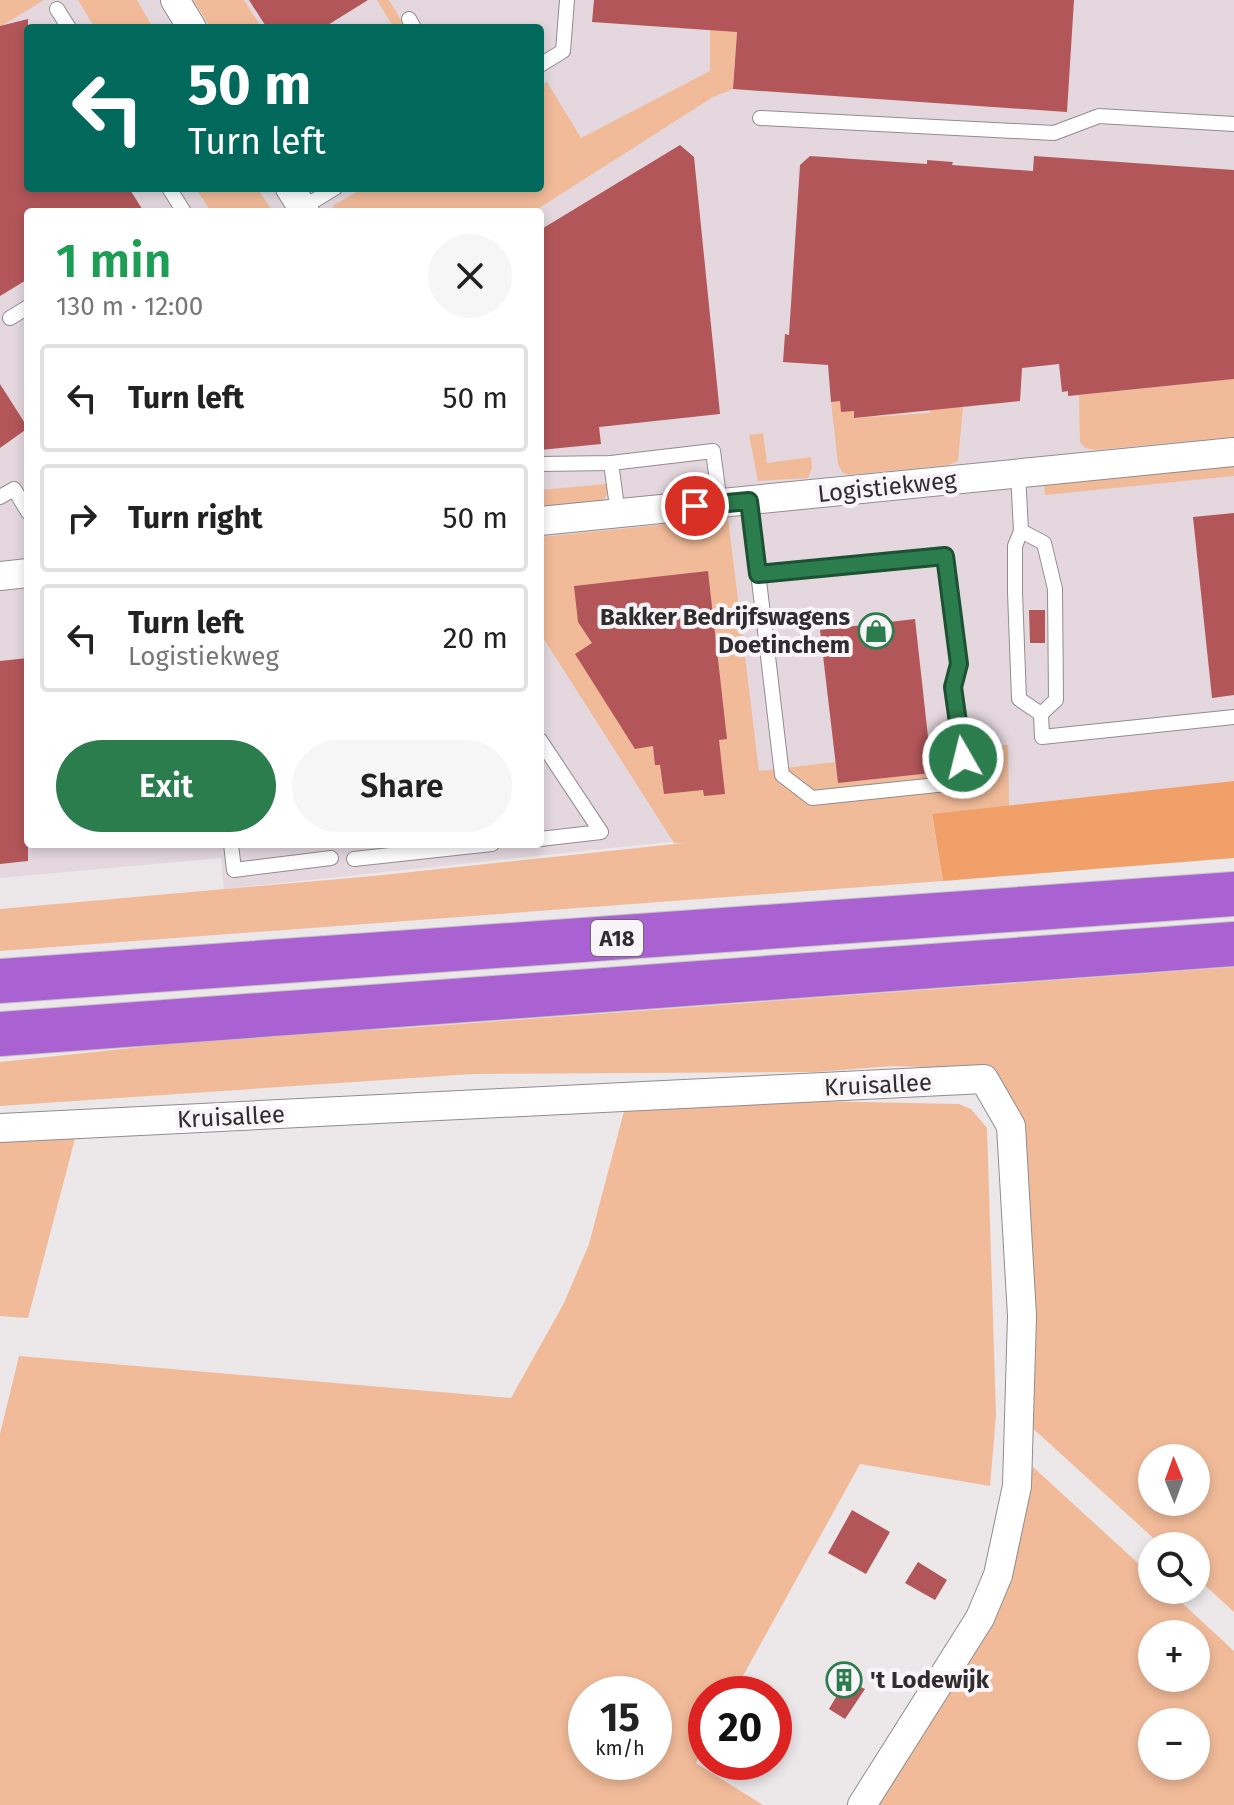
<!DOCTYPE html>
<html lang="en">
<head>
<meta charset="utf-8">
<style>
	:root { --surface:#fff; --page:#f6f6f6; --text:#222; --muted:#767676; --line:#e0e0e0; --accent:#2c7d4e }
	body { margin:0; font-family:"Fira Sans",sans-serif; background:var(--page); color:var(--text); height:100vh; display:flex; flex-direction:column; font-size:30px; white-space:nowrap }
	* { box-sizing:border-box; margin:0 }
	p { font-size:26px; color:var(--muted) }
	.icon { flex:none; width:44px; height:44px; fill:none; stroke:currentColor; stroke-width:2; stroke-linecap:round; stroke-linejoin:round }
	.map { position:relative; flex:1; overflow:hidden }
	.details { position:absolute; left:24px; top:208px; width:520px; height:640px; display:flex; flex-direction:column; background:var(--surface); border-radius:8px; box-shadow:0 4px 12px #0003 }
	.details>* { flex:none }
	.top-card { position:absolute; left:24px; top:24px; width:520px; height:168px; border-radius:8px; box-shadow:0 4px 12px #0003; background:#00695c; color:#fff; overflow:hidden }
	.needle { width:52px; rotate:359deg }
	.tools { position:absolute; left:1138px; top:1444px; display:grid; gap:16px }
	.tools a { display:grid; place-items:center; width:72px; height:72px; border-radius:50%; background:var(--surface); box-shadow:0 4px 12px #0003; font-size:40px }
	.speed { position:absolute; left:568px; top:1676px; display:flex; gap:16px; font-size:40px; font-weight:700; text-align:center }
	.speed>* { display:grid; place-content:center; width:104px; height:104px; border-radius:50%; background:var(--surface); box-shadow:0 4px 12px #0003; line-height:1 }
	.speed small { font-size:20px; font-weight:400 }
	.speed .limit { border:12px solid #d22; background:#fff; color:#111 }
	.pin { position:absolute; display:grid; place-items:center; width:68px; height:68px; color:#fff; margin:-34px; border:4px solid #fff; border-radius:50%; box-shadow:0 2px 8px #0007 }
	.me { position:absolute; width:88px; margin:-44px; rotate:352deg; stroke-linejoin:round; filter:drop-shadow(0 0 6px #0008) }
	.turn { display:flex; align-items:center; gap:28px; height:168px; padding:0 32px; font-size:36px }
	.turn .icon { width:104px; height:104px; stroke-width:2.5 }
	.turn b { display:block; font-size:56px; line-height:68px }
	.round { display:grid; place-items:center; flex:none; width:84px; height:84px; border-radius:42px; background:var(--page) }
	.headline { display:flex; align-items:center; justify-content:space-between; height:136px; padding:0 32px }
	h1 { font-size:48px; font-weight:600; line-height:60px; color:#1e9e55 }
	.button { display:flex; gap:16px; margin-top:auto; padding:16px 32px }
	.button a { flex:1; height:92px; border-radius:48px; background:var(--accent); color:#fff; font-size:32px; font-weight:600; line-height:92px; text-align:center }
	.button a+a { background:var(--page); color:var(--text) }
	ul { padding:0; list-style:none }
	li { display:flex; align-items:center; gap:24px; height:108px; margin:0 16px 12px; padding:0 16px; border:4px solid var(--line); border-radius:8px }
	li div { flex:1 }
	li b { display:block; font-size:30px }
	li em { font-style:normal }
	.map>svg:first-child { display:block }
	.built { fill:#e4d8de; fill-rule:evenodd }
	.green { fill:#f1bb99; fill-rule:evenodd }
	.forest { fill:#f2a06a }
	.building { fill:#b25659 }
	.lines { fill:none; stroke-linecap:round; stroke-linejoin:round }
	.service-casing { stroke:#918c8e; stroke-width:16 }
	.minor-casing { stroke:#918c8e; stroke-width:30 }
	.motorway-casing { stroke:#c5c4c4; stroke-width:46 }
	.service { stroke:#fff; stroke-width:14 }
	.minor { stroke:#fff; stroke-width:28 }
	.motorway { stroke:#aa61d2; stroke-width:44 }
	.route-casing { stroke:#1d5133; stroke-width:20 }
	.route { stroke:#2c7d4e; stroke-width:14 }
	.labels { text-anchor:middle; stroke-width:8; stroke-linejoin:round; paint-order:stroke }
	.shield { fill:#f9f4f7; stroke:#6c696a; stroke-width:2 }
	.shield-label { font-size:22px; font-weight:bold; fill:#2f2d2e }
	.street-label { font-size:24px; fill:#2f2d2e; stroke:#f9f4f7 }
	.poi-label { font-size:24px; font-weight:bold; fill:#2f2d2e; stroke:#f9f4f7; text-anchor:end }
</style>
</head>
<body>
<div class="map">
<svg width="1234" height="1805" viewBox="0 0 1234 1805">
	<rect width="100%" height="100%" fill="#ece7e9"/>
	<!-- built -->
	<path class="built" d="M0,0h1234v782l-1010,107 -3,-31 -221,20zM28,28h512v160h-512zM28,212h512v632h-512z"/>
	<!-- green -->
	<g class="green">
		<polygon points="0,0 44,0 0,27"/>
		<polygon points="78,0 137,0 153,28 95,28"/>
		<polygon points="193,0 244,0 262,28 211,28"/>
		<polygon points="377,0 389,0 406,28 394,28"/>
		<polygon points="710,0 739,0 733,89 713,97 533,212 331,212 334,205 364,188 540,188 540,86 547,82 581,138 710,71"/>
		<polygon points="196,188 257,188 273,212 211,212"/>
		<polygon points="1234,379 1234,437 1096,450 1085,448 1080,442 1079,395"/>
		<polygon points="840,401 853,411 855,418 930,413 930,407 963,407 958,461 949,465 848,475 842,472 838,464 831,402"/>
		<polygon points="763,433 767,463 811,457 812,468 808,478 758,481 749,435"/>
		<polygon points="1234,463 1234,476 1045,495 1044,484"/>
		<polygon points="606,484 607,495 601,502 540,507 540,490"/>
		<polygon points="728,518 759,771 835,762 838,783 932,773 930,751 1008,745 1009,806 932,815 943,881 0,951 0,909 373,876 684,843 674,843 540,633 540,537"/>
		<path d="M1234,967v645l-38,-35v-31h-34l-135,-123 -8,-305 -70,-50 -56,-2 -78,6 -343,2 -472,32v-44l263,-28 130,-5zM1152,1458h44v44h-44z"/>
		<path d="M715,1099l244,5 12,5 16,19 9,287 -6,71 -130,-22 -127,230h-27v49l-10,20 67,42h-763v-371l19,-78 492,42 53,-95 25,-59 38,-144zM586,1694h68v68h-68z"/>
		<polygon points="78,1127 28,1318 0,1316 0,1133"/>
		<path d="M1033,1467l119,109v14h16l66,61v154h-365l29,-47 125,-262zM1152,1634h44v44h-44zM1152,1722h44v44h-44z"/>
	</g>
	<!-- forest -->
	<polygon class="forest" points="1234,781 1234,858 943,881 932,814"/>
	<!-- building -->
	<g class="building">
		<polygon points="249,0 368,0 323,28 267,28"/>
		<polygon points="594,0 1074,0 1067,112 733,89 737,32 592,22"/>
		<polygon points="28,19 28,188 129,188 144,212 28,212 28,279 0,296 0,26"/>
		<polygon points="680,145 694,157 720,414 599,427 601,444 540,450 540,230"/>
		<polygon points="810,156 927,164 927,160 953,162 952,165 1033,171 1034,156 1234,170 1234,379 1068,396 1068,391 1062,392 1059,364 1022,368 1020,401 854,418 854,411 841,412 840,401 831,402 828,365 783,362 785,334 789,335 800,165"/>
		<polygon points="0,384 28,428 0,448"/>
		<polygon points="1234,513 1234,695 1212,698 1193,517"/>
		<polygon points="708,571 727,739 719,740 725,794 704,796 703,790 664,794 660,765 655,765 653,746 635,749 575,654 592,643 578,622 574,586"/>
		<polygon points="1029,610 1045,610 1045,643 1030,643"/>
		<polygon points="915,619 932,773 838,783 820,630"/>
		<polygon points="28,658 28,861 0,864 0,661"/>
		<polygon points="852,1510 890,1532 866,1574 828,1553"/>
		<polygon points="918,1562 947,1580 935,1600 905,1583"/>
		<polygon points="846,1680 865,1689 845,1719 829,1709"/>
	</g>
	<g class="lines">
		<defs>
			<g id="service">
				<polyline points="57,9 69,28"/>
				<polyline points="409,19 414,28"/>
				<polyline points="540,65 563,51 567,0"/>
				<polyline points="760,118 1054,133 1099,116 1234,124"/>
				<polyline points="169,188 184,212"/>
				<polyline points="302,208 335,188"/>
				<polyline points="10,318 28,307"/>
				<polyline points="611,463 618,514"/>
				<polyline points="540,464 611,463 713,451 720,504"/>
				<polyline points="1018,473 1021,531 1015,546 1015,592 1019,699 1041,714 1042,737 1234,717"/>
				<polyline points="0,497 14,489 28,512"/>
				<path d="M749,501c12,91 22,183 33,274l30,23 154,-16 -13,-95 6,-23 -14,-108 -187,18"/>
				<polyline points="1021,531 1044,543 1055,589 1056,700 1041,714"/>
				<polyline points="540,740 601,832 540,839"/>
				<polyline points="231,844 234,870 331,858"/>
				<polyline points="354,859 492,844"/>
			</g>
			<g id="minor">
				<polyline points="175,0 192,28"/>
				<polyline points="290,188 305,212"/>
				<polyline points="540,521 1234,452"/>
				<polyline points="0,576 28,573"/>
				<polyline points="0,1128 984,1079 1011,1126 1022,1316 1017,1486 998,1575 980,1618 862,1805"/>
			</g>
			<g id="motorway">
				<polyline points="0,981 1234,894"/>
				<polyline points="0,1034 1234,944"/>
			</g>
		</defs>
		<!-- service casing -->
		<use href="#service" class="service-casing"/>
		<!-- minor casing -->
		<use href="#minor" class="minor-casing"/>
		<!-- motorway casing -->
		<use href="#motorway" class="motorway-casing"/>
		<!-- service -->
		<use href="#service" class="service"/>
		<!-- minor -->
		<use href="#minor" class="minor"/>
		<!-- motorway -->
		<use href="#motorway" class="motorway"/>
	</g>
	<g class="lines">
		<defs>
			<polyline id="route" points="695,506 749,501 758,574 945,556 959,664 953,687 963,758"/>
		</defs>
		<!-- route casing -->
		<use href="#route" class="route-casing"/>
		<!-- route -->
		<use href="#route" class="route"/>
	</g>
	<!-- icons -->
	<defs>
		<symbol id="shop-ring" viewBox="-11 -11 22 22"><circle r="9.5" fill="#f9f4f7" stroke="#2c7d4e" stroke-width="1.5"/><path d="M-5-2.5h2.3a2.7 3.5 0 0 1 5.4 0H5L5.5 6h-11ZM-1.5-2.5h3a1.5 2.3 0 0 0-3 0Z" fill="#2c7d4e"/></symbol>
		<symbol id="building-ring" viewBox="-11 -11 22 22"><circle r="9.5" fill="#f9f4f7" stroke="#2c7d4e" stroke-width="1.5"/><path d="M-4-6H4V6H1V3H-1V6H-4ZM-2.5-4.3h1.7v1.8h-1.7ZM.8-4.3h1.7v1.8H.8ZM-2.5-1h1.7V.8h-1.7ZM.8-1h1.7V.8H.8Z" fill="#2c7d4e"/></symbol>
	</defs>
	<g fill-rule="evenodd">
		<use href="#shop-ring" x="856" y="611" width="40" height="40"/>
		<use href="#building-ring" x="824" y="1660" width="40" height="40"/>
	</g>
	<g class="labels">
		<!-- shield labels -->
		<rect class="shield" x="591" y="920" width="52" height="36" rx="6"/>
		<g class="shield-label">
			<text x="617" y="946">A18</text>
		</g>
		<!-- street labels -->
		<g class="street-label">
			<text transform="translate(887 487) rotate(-6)" y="8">Logistiekweg</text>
			<text transform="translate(878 1085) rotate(-3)" y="8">Kruisallee</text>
			<text transform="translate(231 1117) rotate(-3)" y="8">Kruisallee</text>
		</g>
		<!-- poi labels -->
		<g class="poi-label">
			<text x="850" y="625">Bakker Bedrijfswagens<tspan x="850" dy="28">Doetinchem</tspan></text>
			<text x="870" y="1688" text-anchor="start">'t Lodewijk</text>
		</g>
	</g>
</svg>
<div class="tools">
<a><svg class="needle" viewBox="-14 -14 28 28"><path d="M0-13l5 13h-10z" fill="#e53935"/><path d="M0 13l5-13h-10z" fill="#767676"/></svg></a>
<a><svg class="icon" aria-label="search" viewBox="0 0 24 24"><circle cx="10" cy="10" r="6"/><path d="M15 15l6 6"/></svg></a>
<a>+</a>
<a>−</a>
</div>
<div class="speed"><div>15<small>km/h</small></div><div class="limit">20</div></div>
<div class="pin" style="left:695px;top:506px;background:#d93025"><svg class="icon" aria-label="arrive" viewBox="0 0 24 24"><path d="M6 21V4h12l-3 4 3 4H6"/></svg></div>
<svg class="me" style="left:963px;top:758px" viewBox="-20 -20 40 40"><circle r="17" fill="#2c7d4e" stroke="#fff" stroke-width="3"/><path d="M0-11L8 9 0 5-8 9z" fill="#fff"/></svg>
<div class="top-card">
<div class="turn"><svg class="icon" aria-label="left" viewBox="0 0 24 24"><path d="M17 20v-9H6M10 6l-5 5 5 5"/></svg><div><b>50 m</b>Turn left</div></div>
</div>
<section class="details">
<div class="headline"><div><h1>1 min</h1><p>130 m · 12:00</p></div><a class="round"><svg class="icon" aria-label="close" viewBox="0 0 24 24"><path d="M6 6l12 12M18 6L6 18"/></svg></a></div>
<ul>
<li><svg class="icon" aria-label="left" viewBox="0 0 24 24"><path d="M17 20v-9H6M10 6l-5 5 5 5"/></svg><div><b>Turn left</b></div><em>50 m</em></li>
<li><svg class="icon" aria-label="right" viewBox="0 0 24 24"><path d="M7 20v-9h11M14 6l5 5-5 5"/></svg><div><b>Turn right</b></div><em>50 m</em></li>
<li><svg class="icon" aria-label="left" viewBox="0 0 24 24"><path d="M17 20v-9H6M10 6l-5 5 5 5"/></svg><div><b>Turn left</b><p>Logistiekweg</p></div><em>20 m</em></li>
</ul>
<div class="button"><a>Exit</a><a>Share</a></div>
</section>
</div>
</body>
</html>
